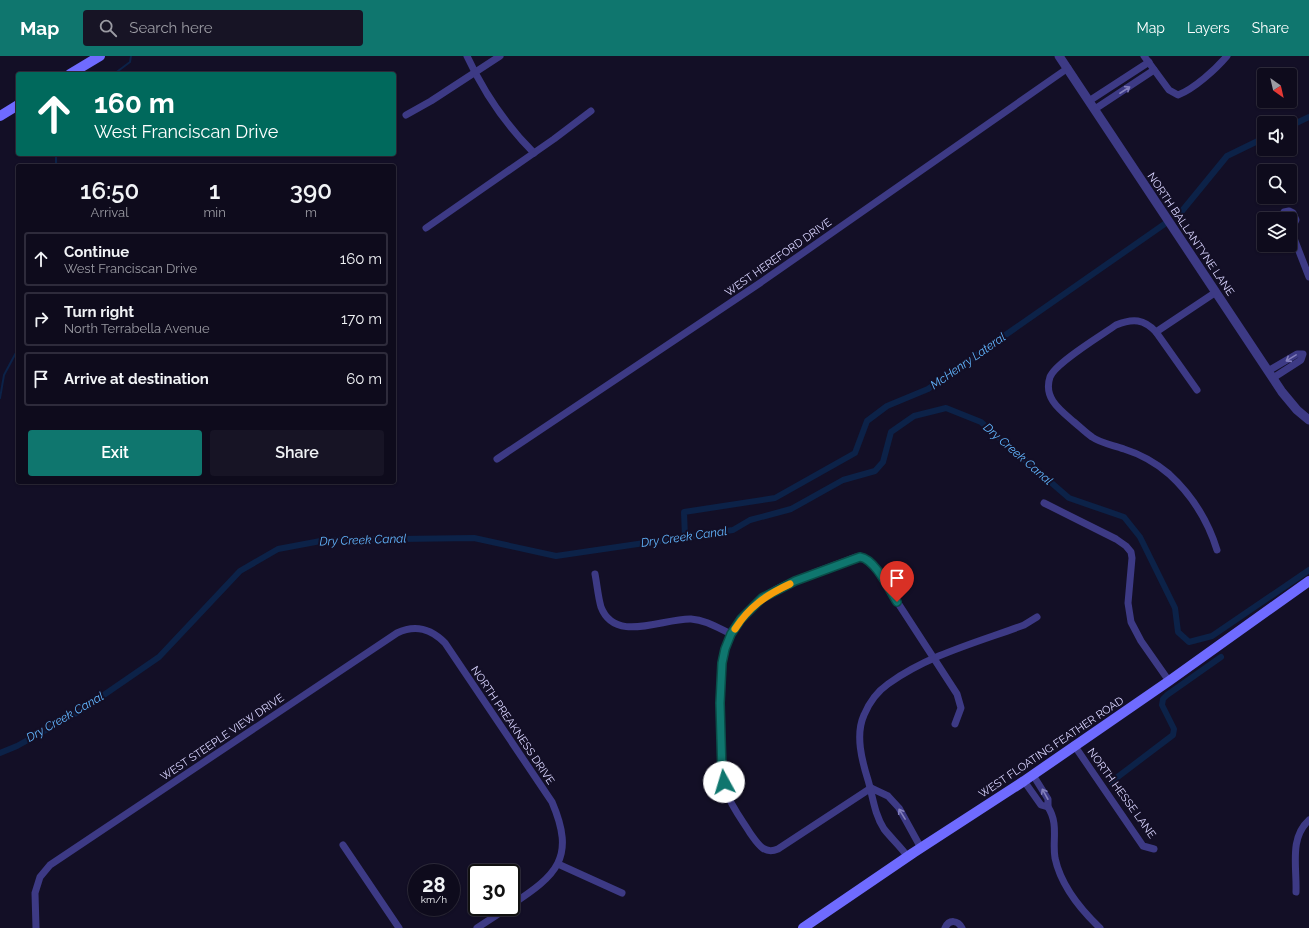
<!DOCTYPE html>
<html lang="en">
<head>
<meta charset="utf-8">
<style>
	:root { --surface:#0e0b1c; --page:#171425; --text:#f1f3f6; --muted:#9b9ba3; --line:#2e2b3b; --accent:#0f766e }
	body { margin:0; font-family:Raleway,sans-serif; background:var(--page); color:var(--text); height:100vh; display:flex; flex-direction:column; font-size:15px; white-space:nowrap }
	* { box-sizing:border-box; margin:0 }
	p { font-size:13px; color:var(--muted) }
	.icon { flex:none; width:22px; height:22px; fill:none; stroke:currentColor; stroke-width:2; stroke-linecap:round; stroke-linejoin:round }
	.map { position:relative; flex:1; overflow:hidden }
	.side { position:absolute; left:16px; top:108px; width:380px; height:320px; display:flex; flex-direction:column; background:var(--surface); border-radius:4px; box-shadow:0 1px 3px #0004,0 0 0 1px var(--line) }
	.side>* { flex:none }
	.banner { position:absolute; left:16px; top:16px; width:380px; height:84px; border-radius:4px; box-shadow:0 1px 3px #0004,0 0 0 1px var(--line); background:#00695c; color:#fff; overflow:hidden }
	.needle { width:26px; rotate:146deg }
	.tools { position:absolute; left:1257px; top:12px; display:grid; gap:8px }
	.tools a { display:grid; place-items:center; width:40px; height:40px; border-radius:4px; background:var(--surface); box-shadow:0 1px 3px #0004,0 0 0 1px var(--line); font-size:20px }
	.speed { position:absolute; left:408px; top:808px; display:flex; gap:8px; font-size:20px; font-weight:700; text-align:center }
	.speed>* { display:grid; place-content:center; width:52px; height:52px; border-radius:50%; background:var(--surface); box-shadow:0 1px 3px #0004,0 0 0 1px var(--line); line-height:1 }
	.speed small { font-size:10px; font-weight:400 }
	.speed .limit { border:2px solid #111; border-radius:6px; background:#fff; color:#111 }
	.pin { position:absolute; display:grid; place-items:center; width:34px; height:34px; color:#fff; margin:-41px -17px; border-radius:50% 50% 50% 0; rotate:-45deg; box-shadow:0 0 4px #0007 }
	.pin .icon { rotate:45deg }
	.me { position:absolute; width:44px; margin:-22px; rotate:354deg; stroke-linejoin:round; filter:drop-shadow(0 0 3px #0008) }
	.turn { display:flex; align-items:center; gap:14px; height:84px; padding:0 12px; font-size:18px }
	.turn .icon { width:52px; height:52px; stroke-width:2.5 }
	.turn b { display:block; font-size:28px; line-height:34px }
	.eta { display:flex; justify-content:space-evenly; align-items:center; height:68px; text-align:center }
	.eta b { font-size:24px; font-weight:600; line-height:28px }
	.cta { display:flex; gap:8px; margin-top:auto; padding:8px 12px }
	.cta a { flex:1; height:46px; border-radius:4px; background:var(--accent); color:#fff; font-size:16px; font-weight:600; line-height:46px; text-align:center }
	.cta a+a { background:var(--page); color:var(--text) }
	ul { padding:0; list-style:none }
	li { display:flex; align-items:center; gap:12px; height:54px; margin:0 8px 6px; padding:0 4px; border:2px solid var(--line); border-radius:4px }
	li div { flex:1 }
	li b { display:block; font-size:15px }
	li em { font-style:normal }
	header { display:flex; align-items:center; gap:24px; box-sizing:border-box; height:56px; padding:0 20px; background:var(--accent); color:#fff }
	header strong { font-size:19px }
	nav { display:flex; gap:22px; margin-inline-start:auto; font-size:14px }
	.search { width:280px; height:36px; background:var(--page); display:flex; align-items:center; gap:10px; box-sizing:border-box; padding:0 14px; border-radius:4px; color:var(--muted); font-size:15px }
	.map>svg:first-child { display:block }
	.lines { fill:none; stroke-linecap:round; stroke-linejoin:round }
	.stream { stroke:#0c2248; stroke-width:2 }
	.canal { stroke:#0c2248; stroke-width:6 }
	.minor { stroke:#3d3a85; stroke-width:7 }
	.tertiary { stroke:#3d3a85; stroke-width:9 }
	.secondary { stroke:#6f6bff; stroke-width:10 }
	.oneway { stroke:#837fbc }
	.route-casing { stroke:#0a4d48; stroke-width:10 }
	.route { stroke:#0f766e; stroke-width:7 }
	.slow { stroke:#f59e0b; stroke-width:7 }
	.labels { text-anchor:middle; stroke-width:4; stroke-linejoin:round; paint-order:stroke }
	.street-label { font-size:11px; fill:#d9d4ff; stroke:#130f26 }
	.water-label { font-size:12px; font-style:italic; fill:#62b6ff; stroke:#130f26 }
</style>
</head>
<body>
<header>
<strong>Map</strong>
<div class="search"><svg class="icon" aria-label="search" viewBox="0 0 24 24"><circle cx="10" cy="10" r="6"/><path d="M15 15l6 6"/></svg>Search here</div>
<nav><a>Map</a><a>Layers</a><a>Share</a></nav>
</header>
<div class="map">
<svg width="1309" height="872" viewBox="0 0 1309 872">
	<rect width="100%" height="100%" fill="#130f26"/>
	<g class="lines">
		<!-- stream -->
		<g class="stream">
			<polyline points="114,18 130,6 131,0"/>
			<polyline points="56,98 56,110"/>
			<polyline points="0,342 4,319 18,293"/>
		</g>
		<!-- canal -->
		<g class="canal">
			<polyline points="1290,70 1309,61"/>
			<polyline points="1176,160 1182,155 1227,100 1264,82"/>
			<polyline points="685,481 684,456 775,442 855,397 867,365 887,350 928,333 1166,167"/>
			<polyline points="0,697 17,690 82,654 159,601 240,515 278,493 326,484 474,482 556,500 733,474 750,464 791,453 843,424 875,415 883,406 891,376 914,360 946,352 981,366 1069,442 1124,461 1140,481 1175,552 1178,576 1189,586 1212,580 1309,514"/>
			<polyline points="1111,726 1173,679 1174,673 1162,649 1163,643 1167,639 1221,601"/>
		</g>
		<!-- minor -->
		<g class="minor">
			<path d="M467,0c17,37 38,68 67,97"/>
			<path d="M1144,0l25,34 9,5c16,-6 38,-26 49,-39"/>
			<polyline points="1089,45 1149,6"/>
			<polyline points="1095,53 1154,14"/>
			<polyline points="406,59 431,45 500,0"/>
			<polyline points="1280,163 1284,156 1289,155 1293,157 1296,164 1294,168 1290,170"/>
			<polyline points="426,172 554,83 591,55"/>
			<polyline points="1290,172 1309,221"/>
			<polyline points="1156,276 1216,236"/>
			<polyline points="1268,315 1297,298 1303,298 1301,304 1273,322"/>
			<path d="M1197,334l-41,-58c-12,-13 -23,-14 -40,-7 -14,10 -61,38 -66,52 -7,21 10,33 24,45 6,5 12,11 18,15 10,7 22,8 32,12 16,5 32,14 45,25 23,21 39,47 48,76"/>
			<polyline points="497,403 760,227 1068,12"/>
			<polyline points="1044,447 1116,483 1126,490 1131,496 1132,502 1128,547 1131,566 1141,585 1169,625"/>
			<path d="M595,518c2,10 3,23 6,33 14,37 62,11 90,12 15,1 27,9 40,15 9,-13 18,-25 30,-35 21,-17 68,-31 95,-42l9,1 7,5 85,131 4,14 -6,16"/>
			<path d="M731,578c-4,10 -8,19 -9,29 -3,25 -2,51 -1,77 0,17 -1,35 5,51 5,15 16,29 24,42 8,11 14,22 28,16l93,-61"/>
			<polyline points="1074,689 1143,790 1154,793"/>
			<polyline points="1024,725 1041,749 1048,751 1048,743 1033,719"/>
			<polyline points="871,732 888,740 899,752 921,792"/>
			<path d="M1048,751c11,17 4,34 7,51 6,28 25,51 45,70"/>
			<polyline points="343,789 399,872"/>
			<path d="M908,801c-7,-10 -17,-19 -24,-28 -10,-16 -11,-32 -16,-49 -6,-19 -13,-45 -4,-65 5,-12 14,-24 24,-31 40,-29 90,-42 136,-59l13,-8"/>
			<polyline points="558,808 622,837"/>
			<path d="M1296,836c1,-25 -7,-54 13,-72"/>
			<path d="M36,872l-1,-35 5,-16 10,-12 347,-232c19,-9 34,-4 48,10l107,159c24,56 5,73 -41,103"/>
			<polyline points="477,872 509,851"/>
			<path d="M945,872c4,-9 13,-8 17,0"/>
		</g>
		<!-- tertiary -->
		<polyline class="tertiary" points="1059,0 1282,336 1297,354 1309,364"/>
		<!-- secondary -->
		<g class="secondary">
			<polyline points="70,18 100,0"/>
			<polyline points="0,60 18,49"/>
			<polyline points="803,872 913,797 1024,725 1169,625 1309,525"/>
		</g>
	</g>
	<!-- one-way arrows -->
	<defs><path id="oneway-shaft" d="M-6 0H5M1.5-3L5.5 0L1.5 3" fill="none" stroke-width="1.6" stroke-linecap="round" stroke-linejoin="round"/></defs>
	<g class="oneway">
		<use href="#oneway-shaft" transform="translate(1125 34) rotate(-33)"/>
		<use href="#oneway-shaft" transform="translate(1291 302) rotate(149)"/>
		<use href="#oneway-shaft" transform="translate(1045 738) rotate(-119)"/>
		<use href="#oneway-shaft" transform="translate(902 758) rotate(-122)"/>
	</g>
	<g class="lines">
		<defs>
			<path id="route" d="M724,726l-2,-9 -2,-70 2,-40 3,-14 6,-15 10,-15 21,-21 33,-17 65,-24c15,2 29,32 37,45"/>
		</defs>
		<!-- route casing -->
		<use href="#route" class="route-casing"/>
		<!-- route -->
		<use href="#route" class="route"/>
		<!-- slow -->
		<path class="slow" d="M735,573c14,-22 31,-34 55,-45"/>
	</g>
	<g class="labels">
		<!-- street labels -->
		<g class="street-label">
			<text transform="translate(1191 178) rotate(56)" y="4">NORTH BALLANTYNE LANE</text>
			<text transform="translate(778 201) rotate(-35)" y="4">WEST HEREFORD DRIVE</text>
			<text transform="translate(513 669) rotate(56)" y="4">NORTH PREAKNESS DRIVE</text>
			<text transform="translate(222 681) rotate(-34)" y="4">WEST STEEPLE VIEW DRIVE</text>
			<text transform="translate(1051 691) rotate(-34)" y="4">WEST FLOATING FEATHER ROAD</text>
			<text transform="translate(1122 737) rotate(54)" y="4">NORTH HESSE LANE</text>
		</g>
		<!-- water labels -->
		<g class="water-label">
			<text transform="translate(968 305) rotate(-35)" y="4">McHenry Lateral</text>
			<text transform="translate(1018 398) rotate(41)" y="4">Dry Creek Canal</text>
			<text transform="translate(684 481) rotate(-8)" y="4">Dry Creek Canal</text>
			<text transform="translate(363 484) rotate(-2)" y="4">Dry Creek Canal</text>
			<text transform="translate(65 661) rotate(-30)" y="4">Dry Creek Canal</text>
		</g>
	</g>
</svg>
<div class="tools">
<a><svg class="needle" viewBox="-14 -14 28 28"><path d="M0-13l5 13h-10z" fill="#e53935"/><path d="M0 13l5-13h-10z" fill="#9b9ba3"/></svg></a>
<a><svg class="icon" aria-label="sound" viewBox="0 0 24 24"><path d="M4 9h4l5-4v14l-5-4H4zM17 9q2 3 0 6"/></svg></a>
<a><svg class="icon" aria-label="search" viewBox="0 0 24 24"><circle cx="10" cy="10" r="6"/><path d="M15 15l6 6"/></svg></a>
<a><svg class="icon" aria-label="layers" viewBox="0 0 24 24"><path d="M12 4l9 5-9 5-9-5zM3 14l9 5 9-5"/></svg></a>
</div>
<div class="speed"><div>28<small>km/h</small></div><div class="limit">30</div></div>
<div class="pin" style="left:897px;top:546px;background:#d93025"><svg class="icon" aria-label="arrive" viewBox="0 0 24 24"><path d="M6 21V4h12l-3 4 3 4H6"/></svg></div>
<svg class="me" style="left:724px;top:726px" viewBox="-20 -20 40 40"><circle r="19" fill="#fff"/><path d="M0-13L10 11 0 6-10 11z" fill="#0f766e"/></svg>
<div class="banner">
<div class="turn"><svg class="icon" aria-label="ahead" viewBox="0 0 24 24"><path d="M12 20V5M6 11l6-6 6 6"/></svg><div><b>160 m</b>West Franciscan Drive</div></div>
</div>
<section class="side">
<div class="eta">
<div><b>16:50</b><p>Arrival</p></div>
<div><b>1</b><p>min</p></div>
<div><b>390</b><p>m</p></div>
</div>
<ul>
<li><svg class="icon" aria-label="ahead" viewBox="0 0 24 24"><path d="M12 20V5M6 11l6-6 6 6"/></svg><div><b>Continue</b><p>West Franciscan Drive</p></div><em>160 m</em></li>
<li><svg class="icon" aria-label="right" viewBox="0 0 24 24"><path d="M7 20v-9h11M14 6l5 5-5 5"/></svg><div><b>Turn right</b><p>North Terrabella Avenue</p></div><em>170 m</em></li>
<li><svg class="icon" aria-label="arrive" viewBox="0 0 24 24"><path d="M6 21V4h12l-3 4 3 4H6"/></svg><div><b>Arrive at destination</b></div><em>60 m</em></li>
</ul>
<div class="cta"><a>Exit</a><a>Share</a></div>
</section>
</div>
</body>
</html>
